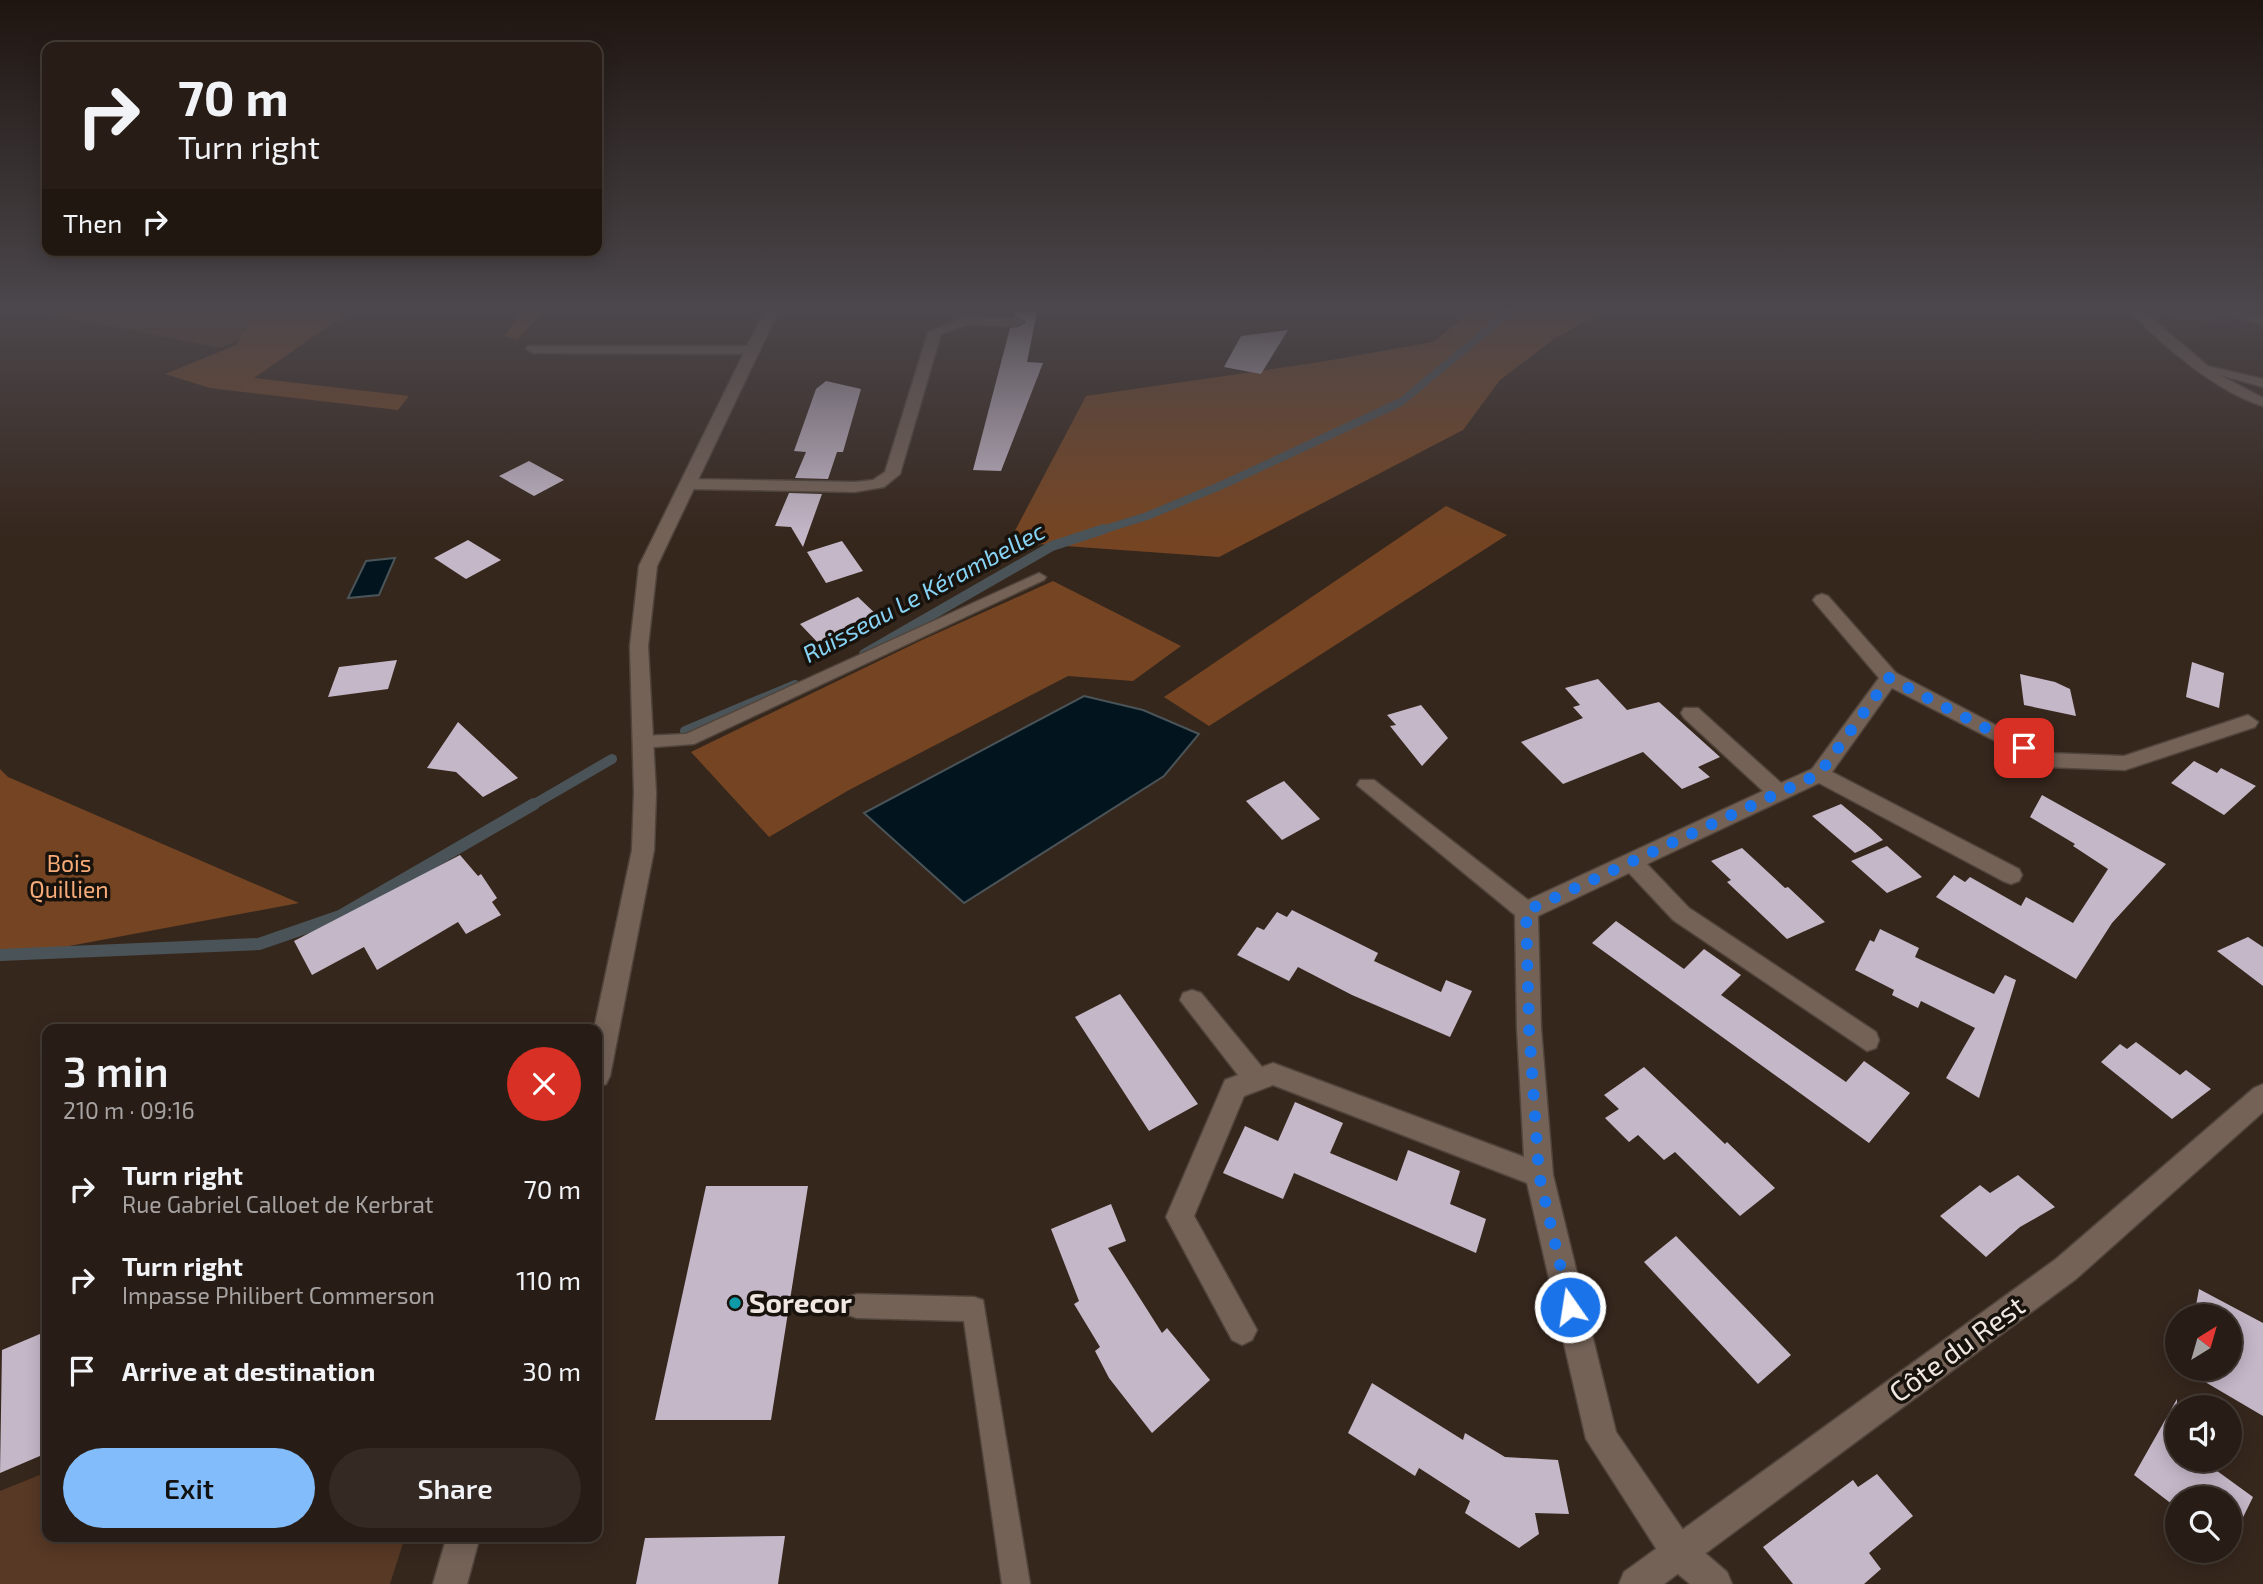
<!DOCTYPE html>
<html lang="en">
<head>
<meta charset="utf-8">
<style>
	:root { --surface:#281d16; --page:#342a23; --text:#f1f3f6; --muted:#a5a2a1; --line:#443b35; --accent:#83bcfa }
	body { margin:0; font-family:"Exo 2",sans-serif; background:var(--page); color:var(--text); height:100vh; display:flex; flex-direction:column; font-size:26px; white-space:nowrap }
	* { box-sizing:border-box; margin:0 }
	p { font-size:23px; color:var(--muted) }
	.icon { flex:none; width:38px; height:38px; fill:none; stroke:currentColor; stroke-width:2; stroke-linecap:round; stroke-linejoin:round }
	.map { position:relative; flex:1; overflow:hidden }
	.side { position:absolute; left:42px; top:1024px; width:560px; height:518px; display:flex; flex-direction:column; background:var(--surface); border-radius:14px; box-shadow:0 4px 18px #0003,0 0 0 2px var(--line) }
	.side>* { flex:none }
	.hud { position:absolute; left:42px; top:42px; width:560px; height:214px; border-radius:14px; box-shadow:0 4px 18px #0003,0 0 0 2px var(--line); background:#281d16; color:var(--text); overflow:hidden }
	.needle { width:46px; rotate:37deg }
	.buttons { position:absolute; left:2165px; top:1304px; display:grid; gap:14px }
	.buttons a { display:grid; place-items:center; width:77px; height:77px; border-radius:50%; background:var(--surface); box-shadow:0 4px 18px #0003,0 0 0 2px var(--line); font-size:35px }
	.pin { position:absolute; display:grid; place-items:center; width:60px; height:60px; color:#fff; margin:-30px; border-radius:14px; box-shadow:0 4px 10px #0006 }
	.me { position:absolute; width:77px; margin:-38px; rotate:347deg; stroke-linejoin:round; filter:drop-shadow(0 0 5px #0008) }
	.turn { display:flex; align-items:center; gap:24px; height:147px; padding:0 21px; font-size:32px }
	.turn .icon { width:91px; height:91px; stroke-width:2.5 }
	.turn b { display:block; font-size:49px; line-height:60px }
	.then { display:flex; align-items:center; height:66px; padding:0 21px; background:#0003; gap:14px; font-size:26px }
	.round { display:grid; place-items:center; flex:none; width:74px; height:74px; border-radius:37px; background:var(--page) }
	.overview { display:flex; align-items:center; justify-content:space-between; height:119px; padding:0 21px }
	h1 { font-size:42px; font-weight:600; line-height:52px }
	.cta { display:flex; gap:14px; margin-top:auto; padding:14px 21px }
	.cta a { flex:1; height:80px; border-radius:42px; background:var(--accent); color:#111; font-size:28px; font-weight:600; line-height:80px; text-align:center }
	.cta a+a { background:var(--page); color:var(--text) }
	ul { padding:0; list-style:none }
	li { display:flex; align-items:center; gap:21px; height:91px; padding:0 21px }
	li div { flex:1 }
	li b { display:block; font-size:26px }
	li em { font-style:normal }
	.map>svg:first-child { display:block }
	.commercial { fill:#3f2c33 }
	.green { fill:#573925 }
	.forest { fill:#754523 }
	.water { fill:#02151e; stroke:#4a5458; stroke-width:2 }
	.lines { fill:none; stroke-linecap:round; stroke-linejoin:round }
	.stream-far2 { stroke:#4a5458; stroke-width:8 }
	.stream-far1 { stroke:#4a5458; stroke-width:10 }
	.stream { stroke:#4a5458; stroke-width:12 }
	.building { fill:#c4b7c8 }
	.service-casing { stroke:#50443b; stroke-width:3 }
	.minor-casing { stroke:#50443b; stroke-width:3 }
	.tertiary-casing { stroke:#50443b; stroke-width:3 }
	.secondary-casing { stroke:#50443b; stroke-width:3 }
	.service { fill:#746257; fill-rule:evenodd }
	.minor { fill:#746257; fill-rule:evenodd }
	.tertiary { fill:#746257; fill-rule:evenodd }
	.secondary { fill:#746257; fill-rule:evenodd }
	.route { stroke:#1a73e8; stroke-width:12; stroke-dasharray:0 21.6 }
	.culture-dot { fill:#0f9aa8; stroke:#18120d; stroke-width:2.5 }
	.labels { text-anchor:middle; stroke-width:7; stroke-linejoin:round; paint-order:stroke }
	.park-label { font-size:23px; fill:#f7ab78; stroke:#18120d }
	.water-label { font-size:24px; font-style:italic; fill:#87d3f5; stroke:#18120d }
	.near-poi-label { font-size:28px; font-weight:bold; fill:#f1e7e1; stroke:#18120d; text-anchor:start }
	.near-street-label { font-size:28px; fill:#f1e7e1; stroke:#18120d }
</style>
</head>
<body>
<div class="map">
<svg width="2263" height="1584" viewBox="0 0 2263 1584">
	<rect width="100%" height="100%" fill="#36271d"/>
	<!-- commercial -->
	<polygon class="commercial" points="2142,312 2263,312 2263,332"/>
	<!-- green -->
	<g class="green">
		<polygon points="37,312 294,312 221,348"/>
		<polygon points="47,1472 47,1536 405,1537 390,1584 0,1584 0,1491"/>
	</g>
	<!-- forest -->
	<g class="forest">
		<polygon points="278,312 349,312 254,378 409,396 398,410 210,388 165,374 236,345 248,326"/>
		<polygon points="522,312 543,312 517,340 504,336"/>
		<polygon points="1471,312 1602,312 1554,339 1500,380 1463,430 1219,557 1009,542 1086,396 1320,362 1433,342"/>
		<polygon points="1446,506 1507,535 1209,726 1164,697"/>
		<polygon points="1053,581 1181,646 1133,681 1068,676 849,790 769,837 691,752 922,640"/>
		<polygon points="0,769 8,777 299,903 0,959"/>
	</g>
	<!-- water -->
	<g class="water">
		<polygon points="395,558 379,595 348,598 366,561"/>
		<polygon points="1084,696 1143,710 1199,734 1164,776 964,903 864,813"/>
	</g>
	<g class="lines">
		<!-- stream-far2 -->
		<polyline class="stream-far2" points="1099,531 1147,516 1222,485 1401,402 1509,312"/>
		<!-- stream-far1 -->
		<g class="stream-far1">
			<polyline points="864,654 1052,546 1104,529"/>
			<polyline points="685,731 795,685"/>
			<polyline points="531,806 612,759"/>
		</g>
		<!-- stream -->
		<polyline class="stream" points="0,955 259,944 340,916 534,804"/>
	</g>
	<!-- building -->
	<g class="building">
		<polygon points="1015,312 1037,312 1027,362 1043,363 1001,471 973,470 1010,328 1026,323 1014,315"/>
		<polygon points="1288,330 1261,374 1224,367 1241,336"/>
		<polygon points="826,381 861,389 843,452 837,452 828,479 795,478 806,452 794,451 816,389"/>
		<polygon points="529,461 564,480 534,496 499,476"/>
		<polygon points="789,493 822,494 803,547 791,527 775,526"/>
		<polygon points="468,540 501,560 466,579 434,558"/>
		<polygon points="842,541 863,571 826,583 807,552"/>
		<polygon points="858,597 881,619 822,647 800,624"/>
		<polygon points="397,660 388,689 328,697 339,667"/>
		<polygon points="2192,662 2224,673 2219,708 2186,697"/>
		<polygon points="2020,674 2055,682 2070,689 2076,716 2024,705"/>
		<polygon points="1598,679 1627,710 1659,702 1720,757 1698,767 1710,777 1682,789 1643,752 1563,784 1521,742 1583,718 1573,707 1580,705 1565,688"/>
		<polygon points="1421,705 1448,738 1422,766 1390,726 1396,725 1387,715"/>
		<polygon points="458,722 518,778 483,797 456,772 427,768"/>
		<polygon points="2194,761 2217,773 2221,768 2256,786 2224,815 2171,783"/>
		<polygon points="1284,781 1320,819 1282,840 1246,801"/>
		<polygon points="2042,795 2166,864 2112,923 2076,979 1936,897 1954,875 1965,882 1970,877 2021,906 2026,897 2073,923 2108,869 2073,846 2075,844 2030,817"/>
		<polygon points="1841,804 1870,828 1883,840 1855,853 1812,816"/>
		<polygon points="1887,846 1922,877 1887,893 1851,861"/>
		<polygon points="1742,848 1785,888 1788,887 1825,922 1787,939 1727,882 1731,880 1711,861"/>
		<polygon points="460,855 478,876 481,874 497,898 492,902 501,915 466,934 458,922 377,970 364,947 312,975 294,941"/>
		<polygon points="1292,910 1378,953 1374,961 1441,992 1446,980 1472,991 1450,1037 1352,995 1298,967 1289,981 1237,955 1257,927 1264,930 1277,912 1287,917"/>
		<polygon points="1616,921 1684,969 1704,949 1741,975 1721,995 1846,1082 1864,1061 1910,1093 1869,1143 1592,943"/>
		<polygon points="1880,929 1919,948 1915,957 1994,994 2005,975 2016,980 1979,1098 1946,1078 1975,1028 1921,1001 1918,1008 1892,995 1894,990 1855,970 1870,940 1874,942"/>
		<polygon points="2248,937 2263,947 2263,986 2217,951"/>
		<polygon points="1120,994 1198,1104 1149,1131 1075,1017"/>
		<polygon points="2136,1042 2180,1075 2186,1070 2211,1089 2172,1119 2101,1062 2120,1044 2127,1049"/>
		<polygon points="1644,1067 1725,1144 1727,1142 1775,1188 1740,1216 1675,1152 1664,1160 1638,1135 1629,1142 1605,1118 1619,1109 1604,1095"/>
		<polygon points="1295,1102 1343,1123 1330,1153 1397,1181 1408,1150 1460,1171 1450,1204 1486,1219 1476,1253 1294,1173 1283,1199 1223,1173 1245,1126 1278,1141"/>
		<polygon points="2018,1175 2055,1207 2020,1227 1986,1257 1940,1216 1980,1185 1990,1193"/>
		<polygon points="706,1186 808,1186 771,1420 655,1420"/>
		<polygon points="1111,1204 1126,1241 1108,1248 1162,1333 1167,1328 1210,1380 1152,1433 1109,1378 1095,1351 1100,1347 1074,1304 1079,1301 1051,1229"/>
		<polygon points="1676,1236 1791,1355 1758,1384 1644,1262"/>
		<polygon points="2199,1289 2263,1323 2263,1416 2183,1369 2230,1368 2230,1316 2194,1316"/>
		<polygon points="47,1331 47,1453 0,1473 2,1350"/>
		<polygon points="1372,1383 1463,1440 1465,1433 1505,1457 1558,1460 1569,1514 1535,1513 1539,1534 1519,1548 1465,1513 1470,1501 1419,1468 1415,1476 1348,1433"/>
		<polygon points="2177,1399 2177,1460 2202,1460 2253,1497 2230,1544 2230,1498 2177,1498 2177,1508 2134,1475"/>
		<polygon points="1877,1474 1913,1516 1869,1553 1881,1569 1864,1584 1793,1584 1763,1547 1853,1480 1858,1487"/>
		<polygon points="785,1536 778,1584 636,1584 645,1538"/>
	</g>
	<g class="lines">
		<defs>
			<g id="service">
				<path d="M2131,312h13l64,54 55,13v8l-43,-12 43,23v8c-43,-12 -102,-61 -132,-94z"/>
				<polygon points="2221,312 2240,312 2263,318 2263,325"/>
				<polygon points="1039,573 1046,577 1044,580 694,744 642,748 634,742 642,736 686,734"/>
				<polygon points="857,1294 974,1297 983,1300 1030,1584 1002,1584 964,1321 857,1318 848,1315 845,1306 848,1297"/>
			</g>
			<g id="minor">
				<polygon points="965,317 1017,318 1024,322 1017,326 966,325 941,334 900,474 884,487 855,492 688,489 680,484 688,479 855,482 873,480 885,472 928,332"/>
				<polygon points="528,346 752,346 759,350 752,354 533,353 526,349"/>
				<polygon points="1822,594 1828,596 1896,673 2049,753 2124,756 2248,715 2258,722 2255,727 2125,770 2046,767 1892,688 1832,772 2019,869 2022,875 2019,881 2011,884 2003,881 1819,783 1647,864 1689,908 1876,1032 1879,1040 1876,1048 1867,1051 1673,920 1629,873 1538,916 1541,1028 1553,1175 1616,1432 1690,1540 1727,1572 1732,1584 1690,1584 1666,1564 1586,1439 1527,1183 1273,1085 1244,1096 1194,1216 1257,1330 1252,1340 1242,1345 1232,1340 1166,1217 1225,1080 1238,1075 1180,1000 1183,993 1192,990 1201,993 1262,1067 1273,1063 1524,1157 1517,1028 1515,915 1357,785 1360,780 1374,780 1528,900 1763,791 1684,718 1681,713 1684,708 1698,708 1781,783 1812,769 1879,678 1816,604 1813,600 1816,596"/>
			</g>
			<polygon id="tertiary" points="2263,1084 2263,1112 2076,1279 1664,1584 1619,1584 1624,1572 2056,1259 2254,1088"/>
			<g id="secondary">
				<polygon points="764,312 778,312 657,566 648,646 656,793 654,850 610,1076 606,1084 597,1087 597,1029 594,1029 632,850 634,793 630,646 639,566"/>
				<polygon points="447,1536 480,1536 467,1584 433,1584"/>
			</g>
		</defs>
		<!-- service casing -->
		<use href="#service" class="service-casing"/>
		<!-- minor casing -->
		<use href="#minor" class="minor-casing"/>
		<!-- tertiary casing -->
		<use href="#tertiary" class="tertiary-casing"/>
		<!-- secondary casing -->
		<use href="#secondary" class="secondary-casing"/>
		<!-- service -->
		<use href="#service" class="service"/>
		<!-- minor -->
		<use href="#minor" class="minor"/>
		<!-- tertiary -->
		<use href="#tertiary" class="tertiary"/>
		<!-- secondary -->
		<use href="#secondary" class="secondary"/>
	</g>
	<!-- sky -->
	<linearGradient id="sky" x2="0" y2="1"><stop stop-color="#1e1510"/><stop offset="0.58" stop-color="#4c474c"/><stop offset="1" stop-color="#4c474c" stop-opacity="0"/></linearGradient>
	<rect width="2263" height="534" fill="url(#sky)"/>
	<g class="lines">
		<!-- route -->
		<polyline class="route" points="1570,1307 1539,1175 1529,1028 1526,911 1819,774 1889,678 2024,748"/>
	</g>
	<!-- markers -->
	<circle class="culture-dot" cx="735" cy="1303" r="7"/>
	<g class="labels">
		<!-- park labels -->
		<g class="park-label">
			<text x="69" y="872">Bois<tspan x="69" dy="26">Quillien</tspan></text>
		</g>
		<!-- water labels -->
		<g class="water-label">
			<text transform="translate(924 593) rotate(-28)" y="8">Ruisseau Le Kérambellec</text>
		</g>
		<!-- near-poi labels -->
		<g class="near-poi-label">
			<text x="749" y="1313">Sorecor</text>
		</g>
		<!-- near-street labels -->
		<g class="near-street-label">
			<text transform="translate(1957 1349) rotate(-36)" y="10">Côte du Rest</text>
		</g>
	</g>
</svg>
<div class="buttons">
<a><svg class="needle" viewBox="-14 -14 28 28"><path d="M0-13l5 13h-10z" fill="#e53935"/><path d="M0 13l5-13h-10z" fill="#a5a2a1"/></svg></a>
<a><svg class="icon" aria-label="sound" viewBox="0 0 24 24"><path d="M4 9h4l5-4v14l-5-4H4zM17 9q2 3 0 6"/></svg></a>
<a><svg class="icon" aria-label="search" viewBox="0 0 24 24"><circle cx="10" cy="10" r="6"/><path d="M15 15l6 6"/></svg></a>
</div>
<div class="pin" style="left:2024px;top:748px;background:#d93025"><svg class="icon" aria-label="arrive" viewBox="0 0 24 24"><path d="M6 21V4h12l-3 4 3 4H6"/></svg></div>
<svg class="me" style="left:1570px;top:1307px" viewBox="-20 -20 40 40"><circle r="17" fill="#1a73e8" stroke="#fff" stroke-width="3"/><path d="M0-11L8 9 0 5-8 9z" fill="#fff"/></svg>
<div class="hud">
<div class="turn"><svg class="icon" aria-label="right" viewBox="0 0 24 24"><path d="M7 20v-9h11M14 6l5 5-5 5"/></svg><div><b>70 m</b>Turn right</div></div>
<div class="then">Then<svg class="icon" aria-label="right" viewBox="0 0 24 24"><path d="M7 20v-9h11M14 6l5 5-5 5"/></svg></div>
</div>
<section class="side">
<div class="overview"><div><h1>3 min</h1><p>210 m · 09:16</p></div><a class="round" style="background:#d93025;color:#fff"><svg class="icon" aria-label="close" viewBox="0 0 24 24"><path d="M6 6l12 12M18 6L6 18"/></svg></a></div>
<ul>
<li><svg class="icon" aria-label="right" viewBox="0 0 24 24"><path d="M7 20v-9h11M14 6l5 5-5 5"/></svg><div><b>Turn right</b><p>Rue Gabriel Calloet de Kerbrat</p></div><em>70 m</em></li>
<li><svg class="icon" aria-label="right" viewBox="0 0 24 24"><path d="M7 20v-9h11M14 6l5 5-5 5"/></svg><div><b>Turn right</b><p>Impasse Philibert Commerson</p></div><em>110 m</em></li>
<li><svg class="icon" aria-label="arrive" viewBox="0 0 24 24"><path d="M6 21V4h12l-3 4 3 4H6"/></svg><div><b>Arrive at destination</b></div><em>30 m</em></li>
</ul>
<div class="cta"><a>Exit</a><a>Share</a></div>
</section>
</div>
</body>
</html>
